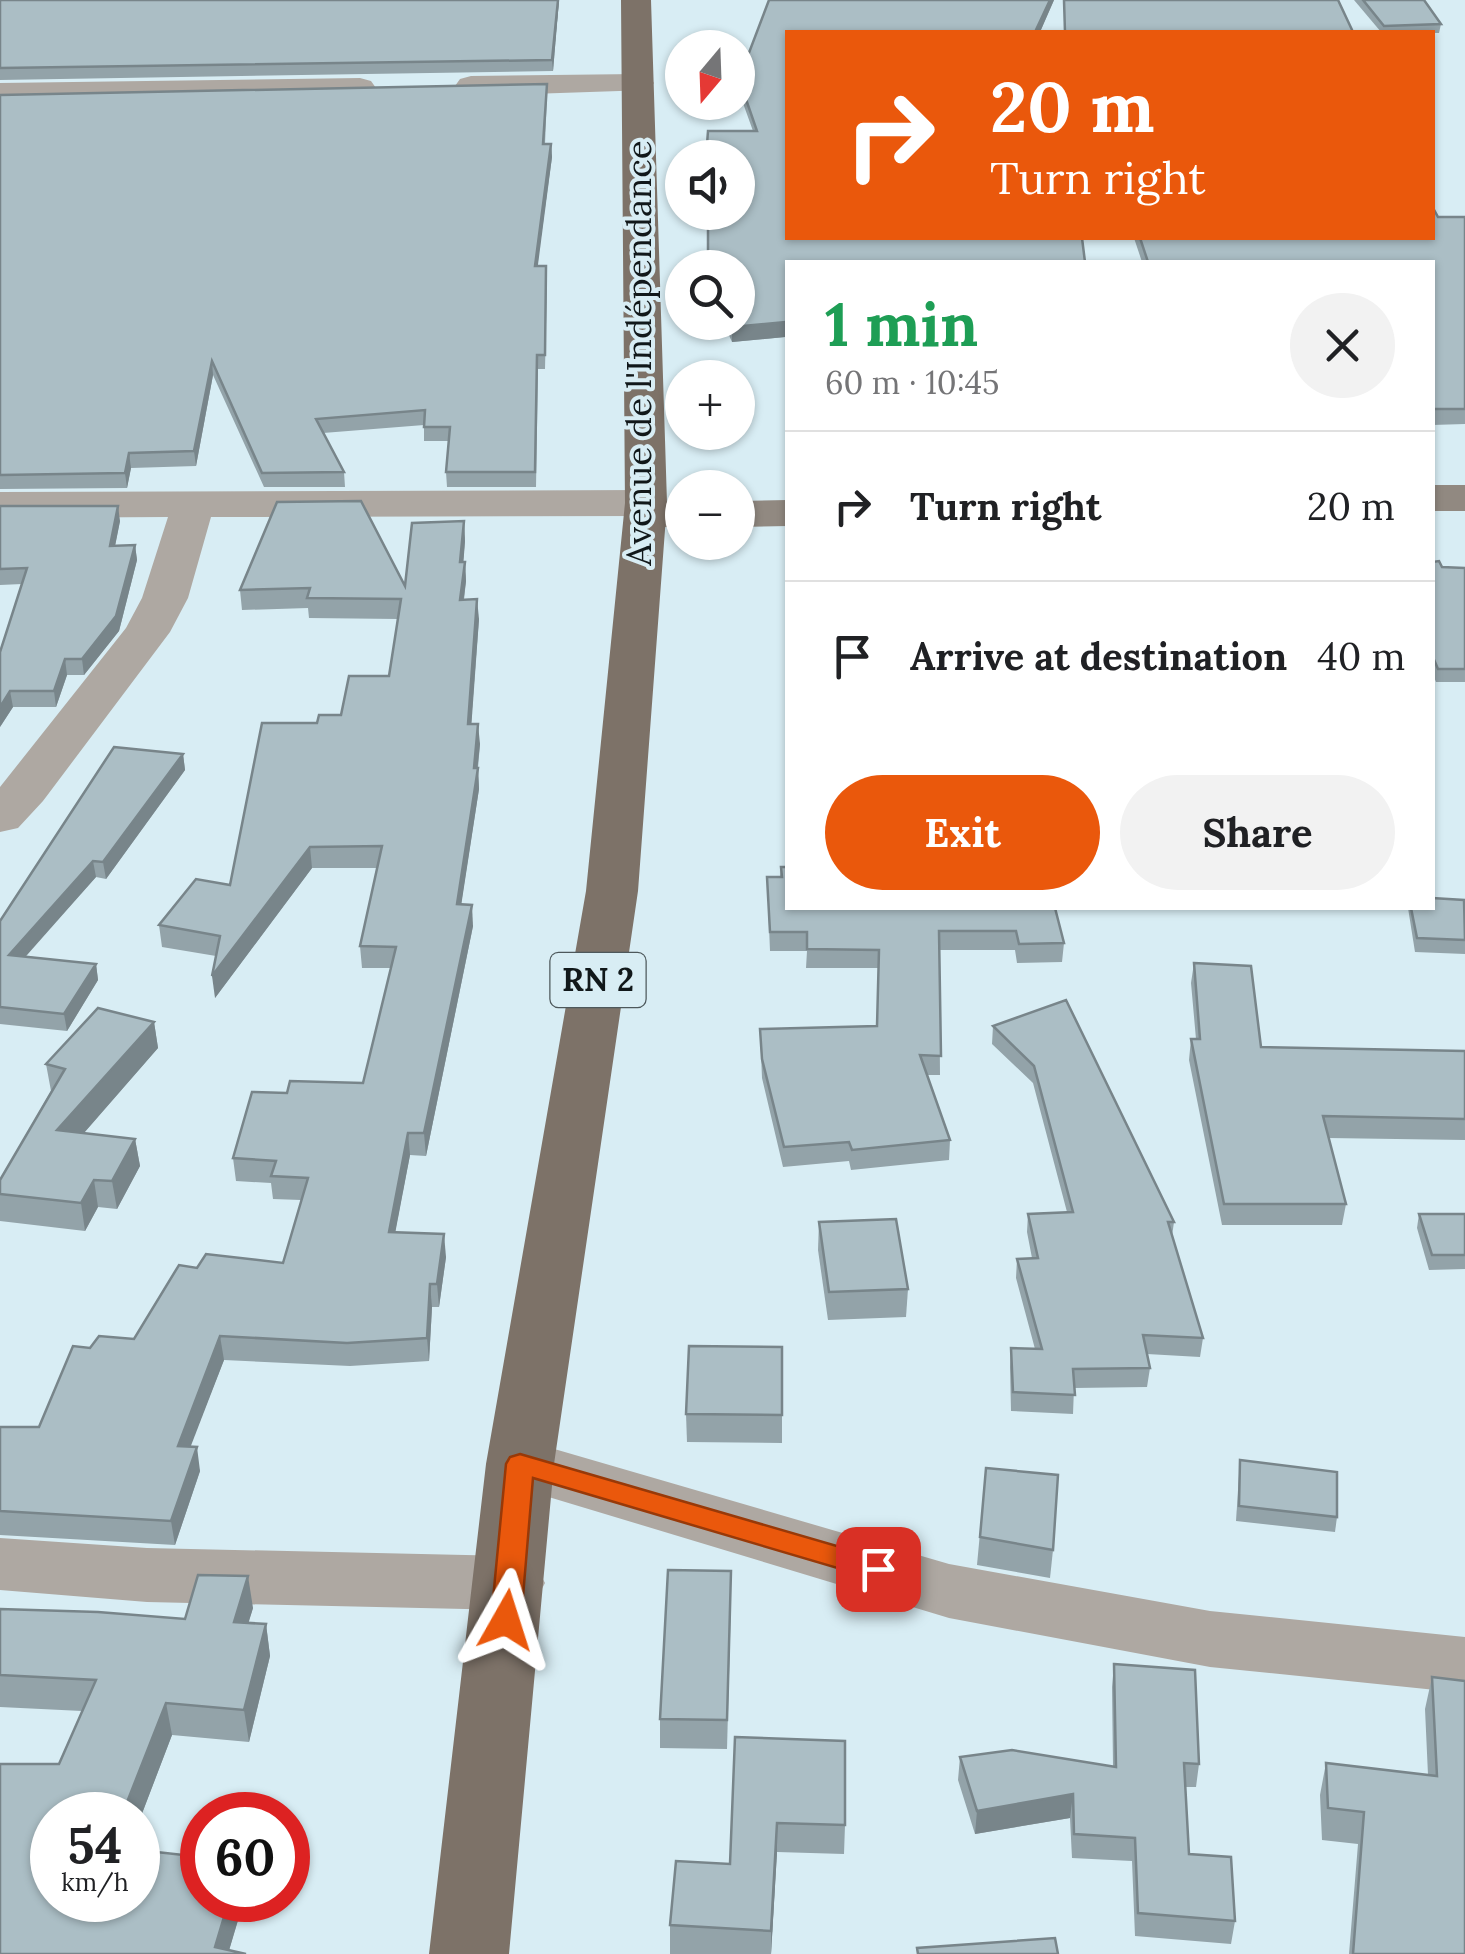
<!DOCTYPE html>
<html lang="en">
<head>
<meta charset="utf-8">
<style>
	:root { --surface:#fff; --page:#f2f2f2; --text:#202124; --muted:#757577; --line:#e0e0e0; --accent:#ea580c }
	body { margin:0; font-family:Lora,serif; background:var(--page); color:var(--text); height:100vh; display:flex; flex-direction:column; font-size:38px; white-space:nowrap }
	* { box-sizing:border-box; margin:0 }
	p { font-size:32px; color:var(--muted) }
	.icon { flex:none; width:55px; height:55px; fill:none; stroke:currentColor; stroke-width:2; stroke-linecap:round; stroke-linejoin:round }
	.map { position:relative; flex:1; overflow:hidden }
	.sheet { position:absolute; left:785px; top:260px; width:650px; height:650px; display:flex; flex-direction:column; background:var(--surface); border-radius:0px; box-shadow:0 2px 8px #0004 }
	.sheet>* { flex:none }
	.top-card { position:absolute; left:785px; top:30px; width:650px; height:210px; border-radius:0px; box-shadow:0 2px 8px #0004; background:#ea580c; color:#fff; overflow:hidden }
	.needle { width:65px; rotate:199deg }
	.buttons { position:absolute; left:665px; top:30px; display:grid; gap:20px }
	.buttons a { display:grid; place-items:center; width:90px; height:90px; border-radius:50%; background:var(--surface); box-shadow:0 2px 8px #0004; font-size:50px }
	.speed { position:absolute; left:30px; top:1792px; display:flex; gap:20px; font-size:50px; font-weight:700; text-align:center }
	.speed>* { display:grid; place-content:center; width:130px; height:130px; border-radius:50%; background:var(--surface); box-shadow:0 2px 8px #0004; line-height:1 }
	.speed small { font-size:25px; font-weight:400 }
	.speed .limit { border:15px solid #d22; background:#fff; color:#111 }
	.pin { position:absolute; display:grid; place-items:center; width:85px; height:85px; color:#fff; margin:-42px; border-radius:20px; box-shadow:0 5px 15px #0006 }
	.me { position:absolute; width:110px; margin:-55px; rotate:6deg; stroke-linejoin:round; filter:drop-shadow(0 0 8px #0008) }
	.turn { display:flex; align-items:center; gap:35px; height:210px; padding:0 40px; font-size:45px }
	.turn .icon { width:130px; height:130px; stroke-width:2.5 }
	.turn b { display:block; font-size:70px; line-height:85px }
	.round { display:grid; place-items:center; flex:none; width:105px; height:105px; border-radius:52px; background:var(--page) }
	.overview { display:flex; align-items:center; justify-content:space-between; height:170px; padding:0 40px }
	h1 { font-size:60px; font-weight:700; line-height:75px; color:#1e9e55 }
	.primary-button { display:flex; gap:20px; margin-top:auto; padding:20px 40px }
	.primary-button a { flex:1; height:115px; border-radius:60px; background:var(--accent); color:#fff; font-size:40px; font-weight:700; line-height:115px; text-align:center }
	.primary-button a+a { background:var(--page); color:var(--text) }
	ul { padding:0; list-style:none }
	li { display:flex; align-items:center; gap:30px; height:150px; padding:0 40px; border-top:2px solid var(--line) }
	li div { flex:1 }
	li b { display:block; font-size:38px }
	li em { font-style:normal }
	.map>svg:first-child { display:block }
	.lines { fill:none; stroke-linecap:round; stroke-linejoin:round }
	.street { fill:#aea8a2; fill-rule:evenodd }
	.secondary { fill:#918981; fill-rule:evenodd }
	.primary { fill:#7d7268; fill-rule:evenodd }
	.wall { fill:#93a3a9 }
	.shaded-wall { fill:#78858a }
	.building { fill:#abbec5; stroke:#78858a; stroke-width:2.5 }
	.route { fill:#ea580c; stroke:#983908; stroke-width:2.5 }
	.labels { text-anchor:middle; stroke-width:8; stroke-linejoin:round; paint-order:stroke }
	.shield { fill:#d8edf4; stroke:#4d585b; stroke-width:2.5 }
	.shield-label { font-size:32px; font-weight:bold; fill:#11181a }
	.street-label { font-size:35px; fill:#11181a; stroke:#d8edf4 }
</style>
</head>
<body>
<div class="map">
<svg width="1465" height="1954" viewBox="0 0 1465 1954">
	<rect width="100%" height="100%" fill="#d8edf4"/>
	<g class="lines">
		<!-- street -->
		<g class="street">
			<polygon points="638,74 649,76 654,83 649,90 471,96 460,93 455,86 460,79 471,76"/>
			<polygon points="360,78 371,81 376,88 371,95 0,103 0,83"/>
			<polygon points="646,490 661,494 667,503 661,512 646,516 211,517 188,598 170,632 43,801 18,828 0,832 0,787 126,628 142,598 168,517 0,518 0,492"/>
			<polygon points="520,1439 949,1564 1210,1611 1465,1637 1465,1693 1210,1667 949,1618 496,1481 486,1464 496,1447"/>
			<polygon points="0,1538 147,1548 510,1556 535,1564 545,1583 535,1602 510,1610 147,1602 0,1590"/>
		</g>
		<!-- secondary -->
		<g class="secondary">
			<rect x="1432" y="485" width="33" height="26"/>
			<polygon points="788,500 788,526 738,527 738,501"/>
			<polygon points="682,502 682,528 630,525 624,516 630,507"/>
		</g>
		<!-- primary -->
		<polygon class="primary" points="621,0 651,0 667,503 638,891 554,1464 509,1954 429,1954 486,1464 586,891 625,503"/>
	</g>
	<!-- wall -->
	<g class="wall">
		<polygon points="0,0 559,0 553,71 0,80"/>
		<polygon points="769,0 1054,0 1040,32 788,32 788,238 1082,238 1085,262 788,262 788,343 785,337 732,342 723,322 738,322 738,268 708,268 708,227 706,212 738,212 738,158 706,158 708,131 753,131 739,92 739,79"/>
		<polygon points="1354,0 1424,0 1441,24 1439,33 1381,32"/>
		<polygon points="0,95 547,96 545,144 551,144 552,157 537,266 547,280 545,369 538,369 536,487 447,487 446,472 449,441 424,441 424,425 323,433 344,472 345,487 264,487 213,375 196,466 131,468 127,488 0,489"/>
		<polygon points="1438,217 1465,217 1465,424 1432,425 1432,262 1142,262 1134,238 1432,238"/>
		<polygon points="0,506 120,521 115,546 135,545 137,560 119,631 84,675 67,675 56,707 13,707 0,727 22,584 0,585"/>
		<polygon points="464,521 465,541 463,562 465,562 466,581 464,600 479,619 471,724 480,744 478,768 479,789 461,904 473,926 426,1156 410,1155 395,1232 446,1257 439,1307 432,1307 429,1361 350,1366 224,1360 190,1446 200,1471 175,1545 0,1535 0,1427 39,1427 90,1348 134,1339 197,1268 283,1263 301,1200 273,1199 271,1183 236,1181 233,1158 287,1093 363,1083 391,968 362,968 360,946 377,868 312,868 215,998 216,956 162,947 159,925 230,885 317,723 341,715 389,676 398,619 309,618 308,608 242,610 240,590 405,586"/>
		<polygon points="1432,562 1442,567 1465,568 1465,682 1436,682 1432,672"/>
		<polygon points="183,754 185,770 106,879 96,877 25,956 96,964 98,980 67,1031 0,1024 0,921"/>
		<polygon points="781,867 1055,908 1064,943 1062,962 1017,963 1015,950 939,950 940,1075 927,1075 950,1140 949,1160 851,1170 849,1161 783,1167 762,1078 760,1029 877,1026 879,968 806,968 807,951 770,951 767,877 780,877"/>
		<polygon points="1465,906 1465,954 1415,952 1408,908"/>
		<polygon points="1194,963 1261,1047 1465,1051 1465,1140 1328,1138 1346,1204 1342,1225 1222,1225 1189,1060 1191,1039 1196,1039 1191,983"/>
		<polygon points="1066,1000 1174,1222 1172,1236 1203,1338 1200,1357 1147,1354 1150,1368 1147,1387 1074,1388 1073,1414 1011,1411 1010,1367 1011,1348 1035,1349 1016,1278 1017,1259 1032,1258 1027,1232 1028,1214 1067,1212 1033,1083 992,1044 993,1026"/>
		<polygon points="154,1022 158,1048 84,1133 135,1139 140,1166 117,1209 98,1207 85,1231 0,1221 0,1180 51,1091 46,1064"/>
		<polygon points="1419,1214 1465,1214 1465,1269 1429,1270 1417,1228"/>
		<polygon points="819,1222 908,1289 906,1317 828,1320 818,1250"/>
		<polygon points="782,1347 782,1443 687,1442 686,1414"/>
		<polygon points="1240,1460 1337,1517 1335,1532 1236,1521"/>
		<polygon points="986,1468 1053,1550 1050,1578 977,1565"/>
		<polygon points="731,1600 727,1749 660,1748 660,1719"/>
		<polygon points="253,1608 248,1623 266,1624 270,1656 249,1742 172,1735 138,1824 138,1815 52,1815 202,1900 244,1900 229,1950 0,1954 59,1764 82,1711 0,1707 0,1609 185,1619"/>
		<polygon points="1114,1664 1199,1764 1196,1787 1185,1787 1189,1854 1235,1921 1231,1944 1135,1936 1132,1861 1072,1858 1070,1818 975,1834 958,1780 960,1757 1113,1766 1112,1687"/>
		<polygon points="1432,1677 1465,1954 1349,1954 1358,1844 1322,1840 1320,1795 1326,1763 1428,1775 1425,1709"/>
		<polygon points="735,1737 845,1825 844,1854 777,1852 771,1954 670,1954 670,1925 730,1864"/>
	</g>
	<!-- shaded-wall -->
	<g class="shaded-wall">
		<polygon points="558,0 559,0 553,71 552,60"/>
		<polygon points="1050,0 1054,0 1040,32 1035,32"/>
		<polygon points="551,144 552,157 536,280 535,266"/>
		<polygon points="785,322 785,337 732,342 732,327"/>
		<polygon points="212,361 213,375 196,466 194,451"/>
		<polygon points="129,453 131,468 127,488 125,473"/>
		<polygon points="118,506 120,521 112,561 110,546"/>
		<polygon points="464,521 465,541 462,581 460,562"/>
		<polygon points="135,545 137,560 119,631 84,675 82,659"/>
		<polygon points="465,562 466,581 461,619 460,600"/>
		<polygon points="477,599 479,619 470,744 468,724"/>
		<polygon points="65,659 67,675 56,707 54,691"/>
		<polygon points="10,691 13,707 0,727 0,707"/>
		<polygon points="478,724 480,744 477,772 478,768 479,789 458,926 457,904 474,768"/>
		<polygon points="183,754 185,770 106,879 103,862"/>
		<polygon points="310,847 312,868 215,998 212,976"/>
		<polygon points="93,861 96,877 12,972 9,955"/>
		<polygon points="472,905 473,926 426,1156 424,1133"/>
		<polygon points="96,964 98,980 67,1031 64,1014"/>
		<polygon points="154,1022 158,1048 62,1158 57,1130"/>
		<polygon points="408,1133 410,1155 391,1255 389,1232"/>
		<polygon points="135,1139 140,1166 117,1209 112,1181"/>
		<polygon points="94,1180 98,1207 85,1231 81,1203"/>
		<polygon points="444,1234 446,1257 439,1307 437,1284"/>
		<polygon points="430,1284 432,1307 429,1361 427,1338"/>
		<polygon points="220,1336 224,1360 182,1469 178,1446"/>
		<polygon points="197,1447 200,1471 175,1545 171,1521"/>
		<polygon points="248,1576 253,1608 239,1654 234,1622"/>
		<polygon points="266,1624 270,1656 249,1742 244,1710"/>
		<polygon points="166,1703 172,1735 138,1824 138,1815 122,1815"/>
		<polygon points="1073,1794 1070,1818 975,1834 977,1811"/>
		<polygon points="777,1823 777,1852 771,1954 771,1931"/>
		<polygon points="229,1900 244,1900 228,1954 215,1947"/>
	</g>
	<!-- building -->
	<g class="building">
		<polygon points="0,0 558,0 552,60 0,68"/>
		<polygon points="769,0 1050,0 1035,32 788,32 788,238 1082,238 1085,262 788,262 788,328 785,322 732,327 730,322 738,322 738,268 708,268 708,212 738,212 738,158 706,158 708,131 757,131 739,79"/>
		<polygon points="1064,0 1338,0 1353,32 1065,32"/>
		<polygon points="1363,0 1424,0 1441,24 1384,26"/>
		<polygon points="547,84 543,144 551,144 535,266 546,266 545,355 537,355 535,472 446,472 450,427 424,427 425,410 316,419 344,472 262,473 212,361 194,451 129,453 125,473 0,475 0,95"/>
		<polygon points="1432,206 1438,217 1465,217 1465,409 1432,409 1432,262 1148,262 1140,238 1432,238"/>
		<polygon points="361,501 405,586 412,523 464,521 460,562 465,562 460,600 477,599 468,724 478,724 474,768 478,768 457,904 472,905 424,1133 408,1133 389,1232 444,1234 437,1284 430,1284 427,1338 347,1343 220,1336 178,1446 197,1447 171,1521 0,1511 0,1427 39,1427 73,1346 90,1348 99,1336 134,1339 179,1265 197,1268 206,1254 283,1263 308,1178 271,1176 276,1161 233,1158 252,1092 287,1093 290,1081 363,1083 396,947 360,946 382,846 310,847 212,976 220,936 159,925 196,879 230,885 262,723 317,723 319,715 341,715 349,676 389,676 401,599 307,598 310,588 240,590 277,502"/>
		<polygon points="0,506 118,506 110,546 135,545 116,616 82,659 65,659 54,691 10,691 0,707 0,652 27,568 0,569"/>
		<polygon points="1439,561 1442,567 1465,568 1465,669 1438,669 1432,655 1432,562"/>
		<polygon points="114,747 183,754 103,862 93,861 9,955 96,964 64,1014 0,1007 0,921"/>
		<polygon points="781,867 788,867 788,908 1055,908 1064,943 1019,944 1016,931 939,931 941,1056 920,1055 950,1140 852,1150 849,1142 784,1147 762,1059 760,1029 877,1026 879,950 807,949 807,932 770,932 767,877 782,877"/>
		<polygon points="1432,898 1464,900 1465,940 1417,938 1411,908 1432,908"/>
		<polygon points="1194,963 1251,966 1261,1047 1465,1051 1465,1119 1323,1116 1346,1204 1224,1204 1191,1039 1200,1039"/>
		<polygon points="1066,1000 1174,1222 1168,1222 1203,1338 1143,1335 1150,1368 1073,1369 1075,1395 1013,1392 1011,1348 1042,1349 1017,1259 1038,1258 1028,1214 1073,1212 1034,1066 993,1026"/>
		<polygon points="98,1008 154,1022 57,1130 135,1139 112,1181 94,1180 81,1203 0,1194 0,1180 65,1069 46,1064"/>
		<polygon points="1419,1214 1465,1214 1465,1255 1432,1255"/>
		<polygon points="896,1219 908,1289 829,1292 819,1222"/>
		<polygon points="689,1346 782,1347 782,1415 686,1414"/>
		<polygon points="1240,1460 1337,1472 1337,1517 1239,1506"/>
		<polygon points="986,1468 1058,1475 1053,1550 980,1537"/>
		<polygon points="668,1570 731,1571 727,1720 660,1719"/>
		<polygon points="198,1575 248,1576 234,1622 266,1624 244,1710 166,1703 122,1815 52,1815 52,1900 138,1900 138,1850 202,1857 202,1900 229,1900 215,1947 246,1954 0,1954 0,1764 59,1764 96,1680 0,1675 0,1609 98,1612 185,1619"/>
		<polygon points="1114,1664 1195,1670 1199,1764 1184,1763 1189,1854 1231,1857 1235,1921 1138,1913 1135,1838 1074,1834 1073,1794 977,1811 960,1757 1012,1750 1116,1767"/>
		<polygon points="1432,1677 1465,1681 1465,1954 1353,1954 1364,1812 1328,1808 1326,1763 1437,1776"/>
		<polygon points="735,1737 845,1741 845,1825 777,1823 771,1931 670,1925 676,1861 730,1864"/>
		<polygon points="1055,1938 1058,1954 918,1954 917,1948"/>
	</g>
	<!-- route -->
	<polygon class="route" points="520,1454 878,1558 888,1561 893,1569 888,1577 878,1580 533,1478 521,1620 516,1628 506,1632 496,1628 491,1620 506,1464 510,1457"/>
	<g class="labels">
		<!-- shield labels -->
		<rect class="shield" x="550.5" y="953" width="95" height="54" rx="8"/>
		<g class="shield-label">
			<text x="598" y="991">RN 2</text>
		</g>
		<!-- street labels -->
		<g class="street-label">
			<text transform="translate(639 353) rotate(-90)" y="12">Avenue de l'Indépendance</text>
		</g>
	</g>
</svg>
<div class="buttons">
<a><svg class="needle" viewBox="-14 -14 28 28"><path d="M0-13l5 13h-10z" fill="#e53935"/><path d="M0 13l5-13h-10z" fill="#757577"/></svg></a>
<a><svg class="icon" aria-label="sound" viewBox="0 0 24 24"><path d="M4 9h4l5-4v14l-5-4H4zM17 9q2 3 0 6"/></svg></a>
<a><svg class="icon" aria-label="search" viewBox="0 0 24 24"><circle cx="10" cy="10" r="6"/><path d="M15 15l6 6"/></svg></a>
<a>+</a>
<a>−</a>
</div>
<div class="speed"><div>54<small>km/h</small></div><div class="limit">60</div></div>
<div class="pin" style="left:878px;top:1569px;background:#d93025"><svg class="icon" aria-label="arrive" viewBox="0 0 24 24"><path d="M6 21V4h12l-3 4 3 4H6"/></svg></div>
<svg class="me" style="left:506px;top:1620px" viewBox="-20 -20 40 40"><path d="M0-17L14 15 0 8-14 15z" fill="#ea580c" stroke="#fff" stroke-width="4"/></svg>
<div class="top-card">
<div class="turn"><svg class="icon" aria-label="right" viewBox="0 0 24 24"><path d="M7 20v-9h11M14 6l5 5-5 5"/></svg><div><b>20 m</b>Turn right</div></div>
</div>
<section class="sheet">
<div class="overview"><div><h1>1 min</h1><p>60 m · 10:45</p></div><a class="round"><svg class="icon" aria-label="close" viewBox="0 0 24 24"><path d="M6 6l12 12M18 6L6 18"/></svg></a></div>
<ul>
<li><svg class="icon" aria-label="right" viewBox="0 0 24 24"><path d="M7 20v-9h11M14 6l5 5-5 5"/></svg><div><b>Turn right</b></div><em>20 m</em></li>
<li><svg class="icon" aria-label="arrive" viewBox="0 0 24 24"><path d="M6 21V4h12l-3 4 3 4H6"/></svg><div><b>Arrive at destination</b></div><em>40 m</em></li>
</ul>
<div class="primary-button"><a>Exit</a><a>Share</a></div>
</section>
</div>
</body>
</html>
